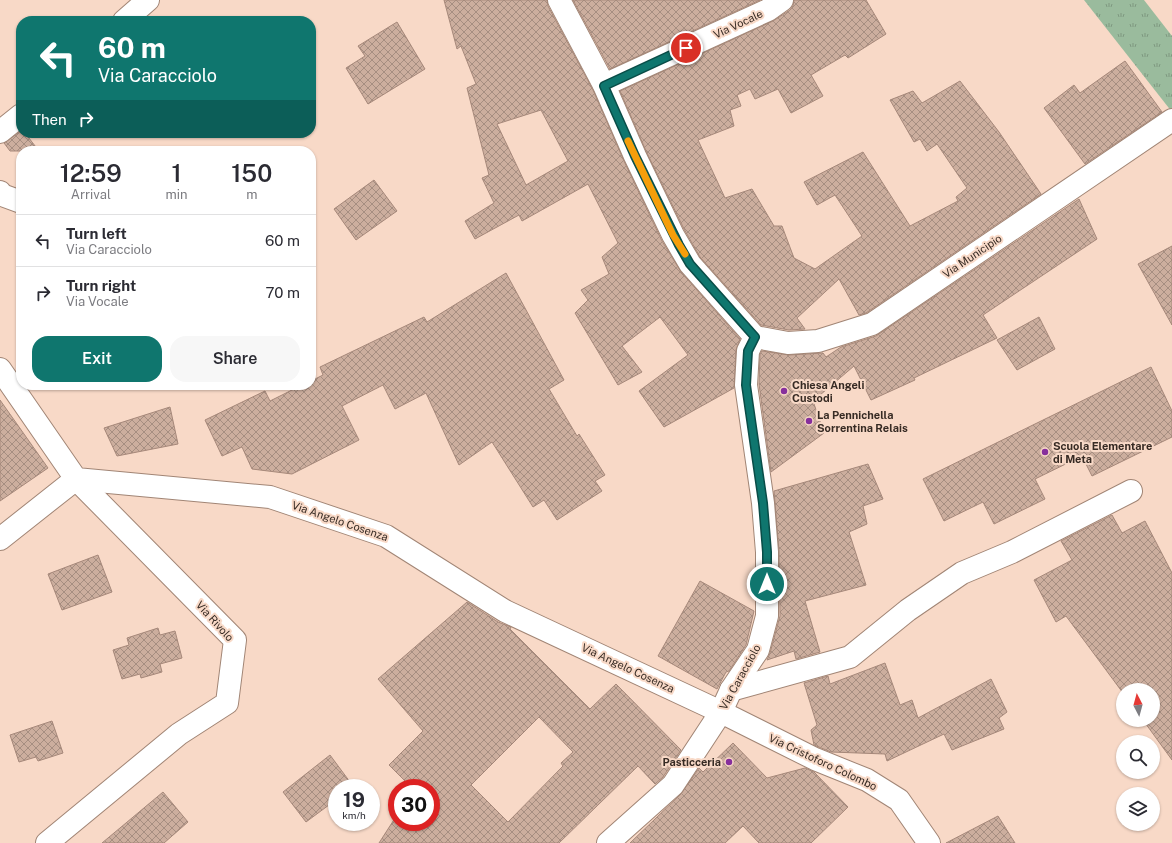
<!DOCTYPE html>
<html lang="en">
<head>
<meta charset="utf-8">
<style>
	:root { --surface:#fff; --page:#f7f7f7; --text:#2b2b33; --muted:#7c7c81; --line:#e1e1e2; --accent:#0f766e }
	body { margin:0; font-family:"Public Sans",sans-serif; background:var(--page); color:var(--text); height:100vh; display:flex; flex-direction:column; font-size:15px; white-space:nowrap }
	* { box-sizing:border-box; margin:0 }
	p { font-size:13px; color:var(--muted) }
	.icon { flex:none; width:22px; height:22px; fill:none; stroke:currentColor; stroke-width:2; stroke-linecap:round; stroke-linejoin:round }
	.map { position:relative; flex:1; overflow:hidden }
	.panel { position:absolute; left:16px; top:146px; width:300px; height:244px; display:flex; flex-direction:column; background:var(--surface); border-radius:16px; box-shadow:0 1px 3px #0004 }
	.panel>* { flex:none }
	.banner { position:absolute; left:16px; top:16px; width:300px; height:122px; border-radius:16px; box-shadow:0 1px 3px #0004; background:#0f766e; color:#fff; overflow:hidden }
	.needle { width:26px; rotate:354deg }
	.controls { position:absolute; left:1116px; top:683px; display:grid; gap:8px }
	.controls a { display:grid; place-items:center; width:44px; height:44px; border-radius:50%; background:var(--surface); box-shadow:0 1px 3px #0004; font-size:20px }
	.speed { position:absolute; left:328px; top:779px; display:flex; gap:8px; font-size:20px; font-weight:700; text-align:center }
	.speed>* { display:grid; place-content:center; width:52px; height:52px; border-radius:50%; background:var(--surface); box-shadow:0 1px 3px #0004; line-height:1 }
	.speed small { font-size:10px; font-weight:400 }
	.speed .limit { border:6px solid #d22; background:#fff; color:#111 }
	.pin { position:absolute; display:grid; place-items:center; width:34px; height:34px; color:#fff; margin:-17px; border:2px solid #fff; border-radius:50%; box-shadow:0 1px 4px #0007 }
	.me { position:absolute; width:44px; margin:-22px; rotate:0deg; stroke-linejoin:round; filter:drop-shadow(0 0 3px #0008) }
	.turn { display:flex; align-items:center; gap:14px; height:84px; padding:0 16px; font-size:18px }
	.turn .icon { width:52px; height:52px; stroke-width:2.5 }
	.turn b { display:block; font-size:28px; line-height:34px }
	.then { display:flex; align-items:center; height:38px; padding:0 16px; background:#0003; gap:8px; font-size:15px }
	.eta { display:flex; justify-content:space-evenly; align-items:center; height:68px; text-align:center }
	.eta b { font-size:24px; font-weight:600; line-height:28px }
	.button { display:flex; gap:8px; margin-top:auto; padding:8px 16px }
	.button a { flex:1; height:46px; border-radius:16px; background:var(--accent); color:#fff; font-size:16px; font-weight:600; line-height:46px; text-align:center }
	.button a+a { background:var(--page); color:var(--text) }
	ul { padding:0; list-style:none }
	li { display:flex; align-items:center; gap:12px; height:52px; padding:0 16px; border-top:1px solid var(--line) }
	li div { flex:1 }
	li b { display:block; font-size:15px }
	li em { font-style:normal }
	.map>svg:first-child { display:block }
	.park { fill:url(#park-tufts) }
	.building { fill:url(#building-cross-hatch); stroke:#a6887a; fill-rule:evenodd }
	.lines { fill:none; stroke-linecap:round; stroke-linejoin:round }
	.minor-casing { stroke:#a18575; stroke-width:24 }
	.minor { stroke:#fff; stroke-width:22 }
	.route-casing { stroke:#0a4d48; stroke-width:10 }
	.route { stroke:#0f766e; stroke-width:7 }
	.slow { stroke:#f59e0b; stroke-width:7 }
	.poi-dot { fill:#862f9c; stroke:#f8d9c7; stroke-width:1.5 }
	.labels { text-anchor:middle; stroke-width:4; stroke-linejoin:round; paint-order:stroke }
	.street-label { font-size:11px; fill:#372b24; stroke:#f8d9c7 }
	.poi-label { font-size:11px; font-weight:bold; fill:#372b24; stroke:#f8d9c7; text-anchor:start }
</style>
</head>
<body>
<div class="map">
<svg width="1172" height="843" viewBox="0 0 1172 843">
	<defs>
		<pattern id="park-tufts" width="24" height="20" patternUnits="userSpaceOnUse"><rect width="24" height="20" fill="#9abb9d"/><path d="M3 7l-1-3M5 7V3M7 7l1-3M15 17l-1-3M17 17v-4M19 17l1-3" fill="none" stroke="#7e9880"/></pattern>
		<pattern id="building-cross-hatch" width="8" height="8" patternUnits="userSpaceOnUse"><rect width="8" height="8" fill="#ccae9e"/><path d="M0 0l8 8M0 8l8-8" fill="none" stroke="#a68e81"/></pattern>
	</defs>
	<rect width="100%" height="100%" fill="#f8d9c7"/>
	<!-- park -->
	<polygon class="park" points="1084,0 1144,0 1172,36 1172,112"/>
	<!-- building -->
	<g class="building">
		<path d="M444,0h103l1,6 45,84 31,71 38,80 19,31 59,67 -4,11 -2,38 -70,39 -25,-36 49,-36 -28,-38 -38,29 20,26 -24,13 -43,-72 13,-13 -7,-10 28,-16 -7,-17 16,-14 -30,-59 -66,37 -3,-6 -44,24 -10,-18 29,-18 -12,-25 7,-3 -22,-87 9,-4 -15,-38 -4,3zM541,110l27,51 -42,24 -29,-61z"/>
		<polygon points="573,0 760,0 610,69"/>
		<polygon points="794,0 866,0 886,34 848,58 845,55 811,75 823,96 791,113 778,89 755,99 750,89 737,95 741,106 730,110 734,126 698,140 725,198 752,189 774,226 782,226 794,258 815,269 862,236 835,195 817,205 804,182 863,152 910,226 958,201 956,197 967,188 937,144 927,151 920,139 914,142 890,100 913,91 922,103 960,81 999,132 1041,194 866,313 859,315 839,279 797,318 805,329 789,330 761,325 700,257 684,229 646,151 620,91 773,21 790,10 793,6"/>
		<polygon points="397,22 425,69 368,104 346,68 365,56 358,46"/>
		<polygon points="1125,61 1162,112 1085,164 1044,108 1074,85 1080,93"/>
		<polygon points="21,131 21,133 25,133 39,151 10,151 4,143"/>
		<polygon points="374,180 397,211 356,240 334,209"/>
		<polygon points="1079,199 1097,239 983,315 997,338 914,378 915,380 871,400 854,366 813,401 824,433 771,472 759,384 760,354 762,351 789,355 823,353 826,357 841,347 876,336"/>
		<polygon points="1172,246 1172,325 1138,264"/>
		<polygon points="506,273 564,380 549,389 577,436 579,434 605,475 595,481 602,491 557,520 544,500 533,507 492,442 459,465 426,393 395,409 383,385 342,406 359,440 292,474 252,469 242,447 222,456 205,420 265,391 270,401 302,385 311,385 311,381 323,375 320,367 424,317 427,322"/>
		<polygon points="1039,317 1055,349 1017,370 997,340"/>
		<polygon points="1151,367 1172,411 1172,437 1092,476 1082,456 1035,479 1045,499 994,524 983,502 944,521 923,479"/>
		<polygon points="0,400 48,468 0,501"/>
		<polygon points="170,407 178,444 117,456 104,428"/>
		<polygon points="868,464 883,499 863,506 867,524 849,532 866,585 805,601 820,652 796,659 794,651 767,660 770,653 780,616 779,551 774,491"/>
		<polygon points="1112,515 1122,533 1145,521 1172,573 1172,760 1143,720 1153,720 1153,690 1123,690 1123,693 1066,616 1056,622 1034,580 1072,560 1061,541"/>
		<polygon points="98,555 112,592 62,610 48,574"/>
		<polygon points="700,581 754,611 746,645 729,671 726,672 717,689 658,656"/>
		<path d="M467,602l31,20 13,5 -1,2 80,80 26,-25 65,66 -18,27 -8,7 -17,-18 -79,77h-180l18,-28v7h34v-34h-19l-23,-23 34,-34 -45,-52zM539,717l34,35 -12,11 2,3 -55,56 -37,-37z"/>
		<polygon points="158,628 160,635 175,631 182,658 160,664 162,672 141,678 140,674 122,679 113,650 129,645 127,638"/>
		<polygon points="885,663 900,705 912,700 918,718 991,679 1007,712 999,718 1004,729 952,750 944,734 887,761 885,754 831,752 814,745 811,730 817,725 804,683 828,676 830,684"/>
		<polygon points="52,721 63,753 38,761 36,757 19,762 10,735"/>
		<polygon points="733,743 767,778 805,768 814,772 848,807 811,843 759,843 743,826 725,843 630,843 681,794 699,768 703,772"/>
		<polygon points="330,755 353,786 351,788 337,788 337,799 306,822 283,792"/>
		<polygon points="163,792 188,822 164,843 102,843"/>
		<polygon points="998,816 1015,843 946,843"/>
	</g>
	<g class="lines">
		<defs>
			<g id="minor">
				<polyline points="559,0 604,85 635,156 673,235 690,264 755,337"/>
				<polyline points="124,21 148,0"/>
				<polyline points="604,85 768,10 782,0"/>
				<polyline points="0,132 21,115"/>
				<polyline points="0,192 2,195 21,202"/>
				<polyline points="755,337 788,343 818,341 872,324 1172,120"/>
				<polyline points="0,369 76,479 270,497 386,536 505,611 721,712 815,759 867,780 899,800 929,843"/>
				<polyline points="0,539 76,479 235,640 227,703 179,734 47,843"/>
				<polyline points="731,690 850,657 908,610 962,573 1012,552 1131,491"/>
				<polyline points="608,843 673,785 721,712 731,690 758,650 767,616 767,552 763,503 746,385 748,351 755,337"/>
			</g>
		</defs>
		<!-- minor casing -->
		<use href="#minor" class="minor-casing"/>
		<!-- minor -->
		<use href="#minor" class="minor"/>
	</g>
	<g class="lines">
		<defs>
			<polyline id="route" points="686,48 604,86 635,156 679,245 690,264 755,337 748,351 746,385 763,503 767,552 767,584"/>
		</defs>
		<!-- route casing -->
		<use href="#route" class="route-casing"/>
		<!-- route -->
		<use href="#route" class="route"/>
		<!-- slow -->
		<polyline class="slow" points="628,141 673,235 685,254"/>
	</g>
	<!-- markers -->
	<g class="poi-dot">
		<circle cx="784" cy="391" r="4"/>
		<circle cx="809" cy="421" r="4"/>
		<circle cx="1045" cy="452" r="4"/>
		<circle cx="729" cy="762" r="4"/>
	</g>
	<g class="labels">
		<!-- street labels -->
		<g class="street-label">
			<text transform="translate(738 24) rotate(-25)" y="4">Via Vocale</text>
			<text transform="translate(972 256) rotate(-34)" y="4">Via Municipio</text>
			<text transform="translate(340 521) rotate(19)" y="4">Via Angelo Cosenza</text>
			<text transform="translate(215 621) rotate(48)" y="4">Via Rivolo</text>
			<text transform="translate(628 668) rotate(25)" y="4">Via Angelo Cosenza</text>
			<text transform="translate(740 677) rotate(-61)" y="4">Via Caracciolo</text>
			<text transform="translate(823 762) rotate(25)" y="4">Via Cristoforo Colombo</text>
		</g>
		<!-- poi labels -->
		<g class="poi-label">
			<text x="792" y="389">Chiesa Angeli<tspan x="792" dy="13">Custodi</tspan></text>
			<text x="817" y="419">La Pennichella<tspan x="817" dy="13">Sorrentina Relais</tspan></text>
			<text x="1053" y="450">Scuola Elementare<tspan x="1053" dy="13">di Meta</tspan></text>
			<text x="721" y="766" text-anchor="end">Pasticceria</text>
		</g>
	</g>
</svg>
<div class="controls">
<a><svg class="needle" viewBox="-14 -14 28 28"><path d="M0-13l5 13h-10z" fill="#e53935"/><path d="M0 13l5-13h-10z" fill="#7c7c81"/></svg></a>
<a><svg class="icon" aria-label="search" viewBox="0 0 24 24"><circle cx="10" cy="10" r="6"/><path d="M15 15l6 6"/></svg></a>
<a><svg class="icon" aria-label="layers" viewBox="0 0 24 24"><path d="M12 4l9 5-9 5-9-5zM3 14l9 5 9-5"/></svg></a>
</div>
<div class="speed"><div>19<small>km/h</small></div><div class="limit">30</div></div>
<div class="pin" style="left:686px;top:48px;background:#d93025"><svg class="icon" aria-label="arrive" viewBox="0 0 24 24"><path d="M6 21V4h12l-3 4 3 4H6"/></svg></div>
<svg class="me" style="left:767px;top:584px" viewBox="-20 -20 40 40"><circle r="17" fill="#0f766e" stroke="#fff" stroke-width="3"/><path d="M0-11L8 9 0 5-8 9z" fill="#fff"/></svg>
<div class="banner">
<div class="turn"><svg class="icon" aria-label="left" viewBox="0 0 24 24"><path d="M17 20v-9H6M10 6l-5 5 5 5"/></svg><div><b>60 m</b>Via Caracciolo</div></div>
<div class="then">Then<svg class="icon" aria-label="right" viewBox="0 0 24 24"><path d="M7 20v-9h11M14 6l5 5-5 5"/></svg></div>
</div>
<section class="panel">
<div class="eta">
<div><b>12:59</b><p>Arrival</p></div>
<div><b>1</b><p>min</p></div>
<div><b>150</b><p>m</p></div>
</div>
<ul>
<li><svg class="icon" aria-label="left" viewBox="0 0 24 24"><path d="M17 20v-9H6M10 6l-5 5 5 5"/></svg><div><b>Turn left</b><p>Via Caracciolo</p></div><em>60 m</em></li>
<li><svg class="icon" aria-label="right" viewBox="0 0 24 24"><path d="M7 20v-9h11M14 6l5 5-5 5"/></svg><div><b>Turn right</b><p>Via Vocale</p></div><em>70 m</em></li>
</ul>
<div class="button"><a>Exit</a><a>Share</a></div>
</section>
</div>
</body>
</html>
